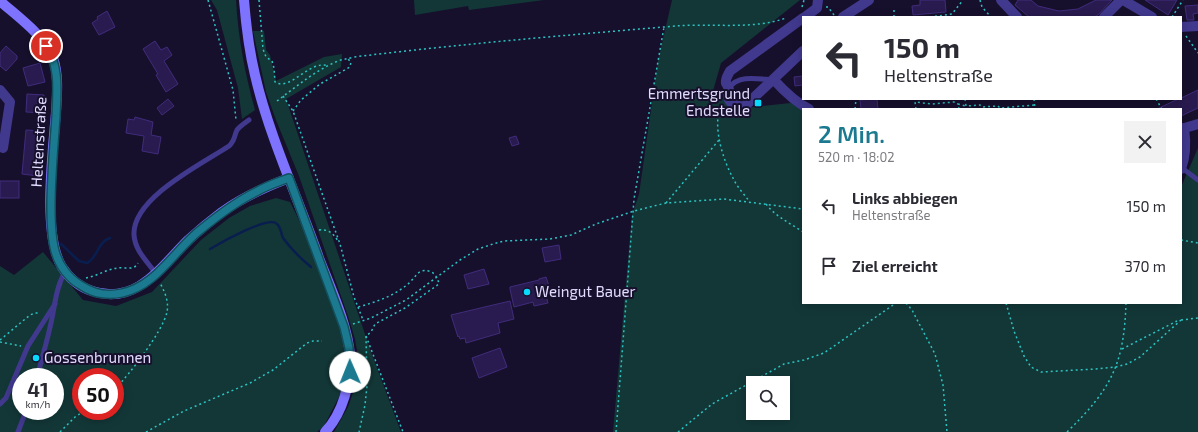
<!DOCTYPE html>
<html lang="de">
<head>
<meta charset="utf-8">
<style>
	:root { --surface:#fff; --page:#f2f2f3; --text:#2b2b33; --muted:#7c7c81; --accent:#1b7a8f }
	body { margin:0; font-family:"Exo 2",sans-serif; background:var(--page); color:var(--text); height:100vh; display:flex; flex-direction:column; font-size:15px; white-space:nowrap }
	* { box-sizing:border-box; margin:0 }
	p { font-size:13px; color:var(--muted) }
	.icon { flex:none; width:22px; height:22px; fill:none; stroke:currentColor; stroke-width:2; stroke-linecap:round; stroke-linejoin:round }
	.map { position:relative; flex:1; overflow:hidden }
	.details { position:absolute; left:802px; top:108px; width:380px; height:196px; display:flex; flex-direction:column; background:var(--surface); border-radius:0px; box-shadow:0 2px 10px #0003 }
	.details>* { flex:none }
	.banner { position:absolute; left:802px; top:16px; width:380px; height:84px; border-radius:0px; box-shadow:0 2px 10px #0003; background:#fff; color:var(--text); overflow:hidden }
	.fabs { position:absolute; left:746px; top:376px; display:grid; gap:8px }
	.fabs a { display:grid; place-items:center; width:44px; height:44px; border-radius:0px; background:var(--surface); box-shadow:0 2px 10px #0003; font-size:20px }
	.speed { position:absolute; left:12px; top:368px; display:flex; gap:8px; font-size:20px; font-weight:700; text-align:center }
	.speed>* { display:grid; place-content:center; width:52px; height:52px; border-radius:50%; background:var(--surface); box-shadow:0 2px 10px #0003; line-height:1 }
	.speed small { font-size:10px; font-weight:400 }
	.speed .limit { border:6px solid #d22; background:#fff; color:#111 }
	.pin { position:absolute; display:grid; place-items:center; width:34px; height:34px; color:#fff; margin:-17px; border:2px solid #fff; border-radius:50%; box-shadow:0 1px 4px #0007 }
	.me { position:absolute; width:44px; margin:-22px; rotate:359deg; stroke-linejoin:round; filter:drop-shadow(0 0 3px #0008) }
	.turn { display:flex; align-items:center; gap:14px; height:84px; padding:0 16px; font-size:18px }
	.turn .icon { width:52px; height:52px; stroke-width:2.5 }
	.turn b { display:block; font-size:28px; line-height:34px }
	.round { display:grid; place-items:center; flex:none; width:42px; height:42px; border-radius:0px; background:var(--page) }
	.head { display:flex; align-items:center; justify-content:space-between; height:68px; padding:0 16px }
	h1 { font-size:24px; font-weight:600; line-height:30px; color:var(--accent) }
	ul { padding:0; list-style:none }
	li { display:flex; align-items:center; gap:12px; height:60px; padding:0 16px }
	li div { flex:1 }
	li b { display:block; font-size:15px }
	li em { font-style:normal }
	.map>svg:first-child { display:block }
	.green { fill:#133737; fill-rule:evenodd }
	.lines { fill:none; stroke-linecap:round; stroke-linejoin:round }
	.stream { stroke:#091e4e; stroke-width:2.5 }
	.building { fill:#291b4f; stroke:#402c7c }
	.path { stroke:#2bc4c3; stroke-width:1.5; stroke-dasharray:2 3; stroke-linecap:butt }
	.lane { stroke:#41398e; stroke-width:5 }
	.street { stroke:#41398e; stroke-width:10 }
	.secondary { stroke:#7e73ff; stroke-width:10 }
	.route-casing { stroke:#124f5d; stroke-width:10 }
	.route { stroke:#1b7a8f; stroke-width:7 }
	.poi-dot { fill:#08daff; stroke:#17102d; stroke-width:1.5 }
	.labels { text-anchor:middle; stroke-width:4; stroke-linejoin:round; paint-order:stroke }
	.poi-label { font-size:15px; fill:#e2dcff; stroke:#17102d; text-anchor:start }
	.street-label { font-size:15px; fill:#e2dcff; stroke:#17102d }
</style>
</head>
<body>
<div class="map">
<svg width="1198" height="432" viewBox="0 0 1198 432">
	<rect width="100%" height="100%" fill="#17102d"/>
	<!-- green -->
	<g class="green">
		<path d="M211,0h25c2,37 9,74 19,110l-13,9 -4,-31 -21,-78z"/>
		<polygon points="414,0 544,0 469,10 468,6 415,15"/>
		<path d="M672,0h128l-79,63 -8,28 22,18 56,-6 12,7v193h378v-116l17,-39v284h-585l19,-217 7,-21 19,-133zM753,383h30v30h-30z"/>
		<polygon points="253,31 264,31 266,50 270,55 276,81 324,57 342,54 341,67 286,99 371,352 401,432 334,432 348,407 355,387 358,357 355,339 348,316 299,176 276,120 266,92"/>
		<path d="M276,198l14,4 14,28 38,96 4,36 -3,27 -19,37 -7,6h-317v-166l14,9 29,-23 40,48 33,6 36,-14 49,-52 28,-22 21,-12zM21,377h34v34h-34zM81,377h34v34h-34z"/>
	</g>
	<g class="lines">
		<!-- stream -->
		<g class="stream">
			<path d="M61,244l18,17 8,2c11,-5 10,-21 23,-25"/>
			<path d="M210,249c10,-6 59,-34 67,-25 4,3 4,10 6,14 8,11 17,20 28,29"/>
		</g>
	</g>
	<!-- building -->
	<g class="building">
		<polygon points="920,0 945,0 946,12 913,15 912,6 920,5"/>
		<polygon points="1018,0 1031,0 1038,6 1059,11 1078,9 1096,0 1112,0 1098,15 1094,17 1029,17 1015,5"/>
		<polygon points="1145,0 1177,0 1168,15"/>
		<polygon points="1198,5 1198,13 1193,14 1194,20 1187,20 1185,6"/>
		<polygon points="107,11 115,27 99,35 92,23 98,19 97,17"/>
		<polygon points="155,41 161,50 167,47 172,55 164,61 178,84 166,92 156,75 158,74 143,49"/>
		<polygon points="6,46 17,56 17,59 6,71 0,66 0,53"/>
		<polygon points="40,63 45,82 28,86 23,68"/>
		<polygon points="803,76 803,85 795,86 794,77"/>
		<polygon points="1198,90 1198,108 1181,116 1181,109 1157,109 1178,99 1181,99 1181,98"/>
		<polygon points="27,94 44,95 43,113 26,112"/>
		<polygon points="168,99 174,106 162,115 157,108"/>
		<polygon points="877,99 878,109 861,109 860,100"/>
		<polygon points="135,117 153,122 151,135 161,137 158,154 142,151 144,136 126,133 128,119 134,120"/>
		<polygon points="26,130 42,131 39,158 40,158 38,176 22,174"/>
		<polygon points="516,136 519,144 512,146 509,138"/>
		<rect x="0" y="181" width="19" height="17"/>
		<polygon points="559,245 561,259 545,262 542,248"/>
		<polygon points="484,269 489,284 468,289 464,275"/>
		<polygon points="546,277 549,286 544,287 548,303 534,306 533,302 514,307 510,289 510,287 539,280 539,279"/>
		<polygon points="510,301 514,319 498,323 500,333 466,343 465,338 460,339 459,336 458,337 451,315"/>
		<polygon points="500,348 507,367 479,378 472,358"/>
	</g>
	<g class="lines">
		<!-- path -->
		<g class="path">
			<polyline points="208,0 233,90 236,120"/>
			<path d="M259,0l4,49 3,8 6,4 2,7 1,14c15,10 35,-23 53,-16"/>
			<polyline points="980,0 982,7 991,17"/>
			<polyline points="802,7 804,0"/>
			<polyline points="826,7 828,7 834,15"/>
			<polyline points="894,10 894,17"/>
			<polyline points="930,17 952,14 963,0"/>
			<polyline points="1172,17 1183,0"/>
			<polyline points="1186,36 1198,53"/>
			<path d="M283,96l10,15 30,85 17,48 14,53 4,10c18,-5 36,-11 50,-23 5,-4 8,-10 13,-13 10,-2 16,3 18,13l-34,24 -30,16 -4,8 -5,4 1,50 -2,19 -6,27"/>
			<polyline points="965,99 966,106 980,105 982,107 998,106 1000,108 1035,105"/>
			<polyline points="1034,99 1035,109"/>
			<polyline points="1156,99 1162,109"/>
			<path d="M277,101c20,-15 39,-31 61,-40 5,-2 10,-2 16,-4 107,-13 214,-22 322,-31 35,-3 77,4 110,-8"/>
			<path d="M721,105c-9,21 2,55 12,73 4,9 11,16 16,23"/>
			<polyline points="855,109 856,99"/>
			<polyline points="916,109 915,102 932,104 954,102 958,104"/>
			<polyline points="959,109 958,104 966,106"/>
			<polyline points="293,111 301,100 320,84 350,67 351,62 348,59"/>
			<polyline points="666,203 719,140"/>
			<path d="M766,204c10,13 24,19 37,28"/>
			<path d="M319,230c9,-1 14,3 19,11"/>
			<polyline points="1181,240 1198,243"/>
			<path d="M86,278c11,-2 21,-9 32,-10 7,-1 16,3 20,-5"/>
			<polyline points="906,303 912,310 935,354 943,385 947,432"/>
			<polyline points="1006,303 1014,331 1024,356 1031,367 1041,372 1095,369 1116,367 1127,364 1140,357 1181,320"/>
			<polyline points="358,307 363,320"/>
			<polyline points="1181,320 1198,318"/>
			<polyline points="353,324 371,318 406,300 460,260 478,249 493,244 504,241 550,239 571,235 596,224 634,211 666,203 724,199 803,209"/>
			<polyline points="366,336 403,432"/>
			<polyline points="0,340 30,315 35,313 40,313"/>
			<polyline points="0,342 21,346"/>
			<polyline points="1122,349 1177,321"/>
			<path d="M115,389c14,-14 48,-58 52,-77 2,-10 -2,-20 -7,-29"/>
			<polyline points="60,432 75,417 84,411"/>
			<polyline points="146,432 184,411 250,383 273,370 307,343 313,341 322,341"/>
			<polyline points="616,432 634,199 664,27"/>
			<polyline points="678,432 712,404 784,364 804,360 824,353 896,303"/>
			<path d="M1067,432c44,-43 57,-67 59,-129"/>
		</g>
		<!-- lane -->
		<g class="lane">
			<path d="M729,88c9,-14 30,-9 44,-8"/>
			<polyline points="1182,168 1198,180"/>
			<path d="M156,274c-8,-12 -21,-23 -22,-39 -2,-37 68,-71 95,-89 6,-5 5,-10 8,-16 3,-4 8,-7 12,-10"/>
			<path d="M37,377c5,-18 10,-36 14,-54 4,-18 5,-36 14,-51"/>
			<polyline points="0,404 6,398 28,346 55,304"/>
			<polyline points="18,432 26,411"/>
		</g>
		<!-- street -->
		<g class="street">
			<polyline points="1001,0 1017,17"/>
			<polyline points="1123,0 1152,17"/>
			<polyline points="805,17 817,8 818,0"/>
			<polyline points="843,17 869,0"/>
			<polyline points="1104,17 1121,0"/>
			<path d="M803,18l-73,53c-2,4 -5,8 -4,12 1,2 3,5 3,6 0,2 -2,4 -1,7 1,9 10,11 17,10l58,-55"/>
			<polyline points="1181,27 1198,26"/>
			<path d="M774,80c10,11 21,22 35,29"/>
			<polyline points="0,90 10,102 3,148"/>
			<polyline points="1181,129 1198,124"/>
			<path d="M1181,169c5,-13 5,-27 3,-41"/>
		</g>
		<!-- secondary -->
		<g class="secondary">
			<path d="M244,0c2,25 5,50 11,75 14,61 43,123 64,183 11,29 29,67 31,98 1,26 -7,57 -25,76"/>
			<path d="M0,1c18,16 44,34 53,57 6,17 4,37 3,54 -3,39 -14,123 6,155 7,11 18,20 30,24 44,15 69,-24 95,-50 11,-10 23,-20 35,-29 21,-15 43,-25 67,-34"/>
		</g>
	</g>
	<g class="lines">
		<defs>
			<path id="route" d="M46,46c14,21 11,45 10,70 -2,30 -5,60 -5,90 0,15 0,31 4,45 4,15 14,28 27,35 12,8 27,10 40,7 34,-7 52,-42 77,-62 17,-14 36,-29 57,-39 10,-6 22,-10 33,-14l55,149 5,21 1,24"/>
		</defs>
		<!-- route casing -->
		<use href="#route" class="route-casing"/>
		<!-- route -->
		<use href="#route" class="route"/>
	</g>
	<!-- markers -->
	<g class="poi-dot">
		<rect x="754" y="99" width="8" height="8" rx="2"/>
		<circle cx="527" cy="292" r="4"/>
		<circle cx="36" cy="358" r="4"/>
	</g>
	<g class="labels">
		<!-- poi labels -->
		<g class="poi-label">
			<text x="750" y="99" text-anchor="end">Emmertsgrund<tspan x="750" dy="17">Endstelle</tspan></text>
			<text x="535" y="297">Weingut Bauer</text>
			<text x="44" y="363">Gossenbrunnen</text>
		</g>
		<!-- street labels -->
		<g class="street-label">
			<text transform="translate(39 142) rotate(-87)" y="5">Heltenstraße</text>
		</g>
	</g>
</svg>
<div class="fabs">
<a><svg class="icon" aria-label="search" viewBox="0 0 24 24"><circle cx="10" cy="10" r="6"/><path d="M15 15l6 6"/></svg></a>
</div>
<div class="speed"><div>41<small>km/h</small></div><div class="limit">50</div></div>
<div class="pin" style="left:46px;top:46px;background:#d93025"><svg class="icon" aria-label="arrive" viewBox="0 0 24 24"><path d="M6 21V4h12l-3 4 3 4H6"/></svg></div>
<svg class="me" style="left:350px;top:372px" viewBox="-20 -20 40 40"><circle r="19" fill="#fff"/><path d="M0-13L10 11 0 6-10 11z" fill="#1b7a8f"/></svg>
<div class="banner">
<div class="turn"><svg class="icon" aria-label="left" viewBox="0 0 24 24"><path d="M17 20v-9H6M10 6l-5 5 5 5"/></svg><div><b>150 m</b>Heltenstraße</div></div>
</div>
<section class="details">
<div class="head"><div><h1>2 Min.</h1><p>520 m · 18:02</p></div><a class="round"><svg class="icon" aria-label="close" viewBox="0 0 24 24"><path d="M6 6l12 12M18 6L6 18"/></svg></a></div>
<ul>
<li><svg class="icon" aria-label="left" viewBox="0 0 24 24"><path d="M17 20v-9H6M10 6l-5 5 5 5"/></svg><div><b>Links abbiegen</b><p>Heltenstraße</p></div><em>150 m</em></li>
<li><svg class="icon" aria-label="arrive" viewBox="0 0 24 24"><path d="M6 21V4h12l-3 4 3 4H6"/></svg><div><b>Ziel erreicht</b></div><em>370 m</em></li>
</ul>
</section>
</div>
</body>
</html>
